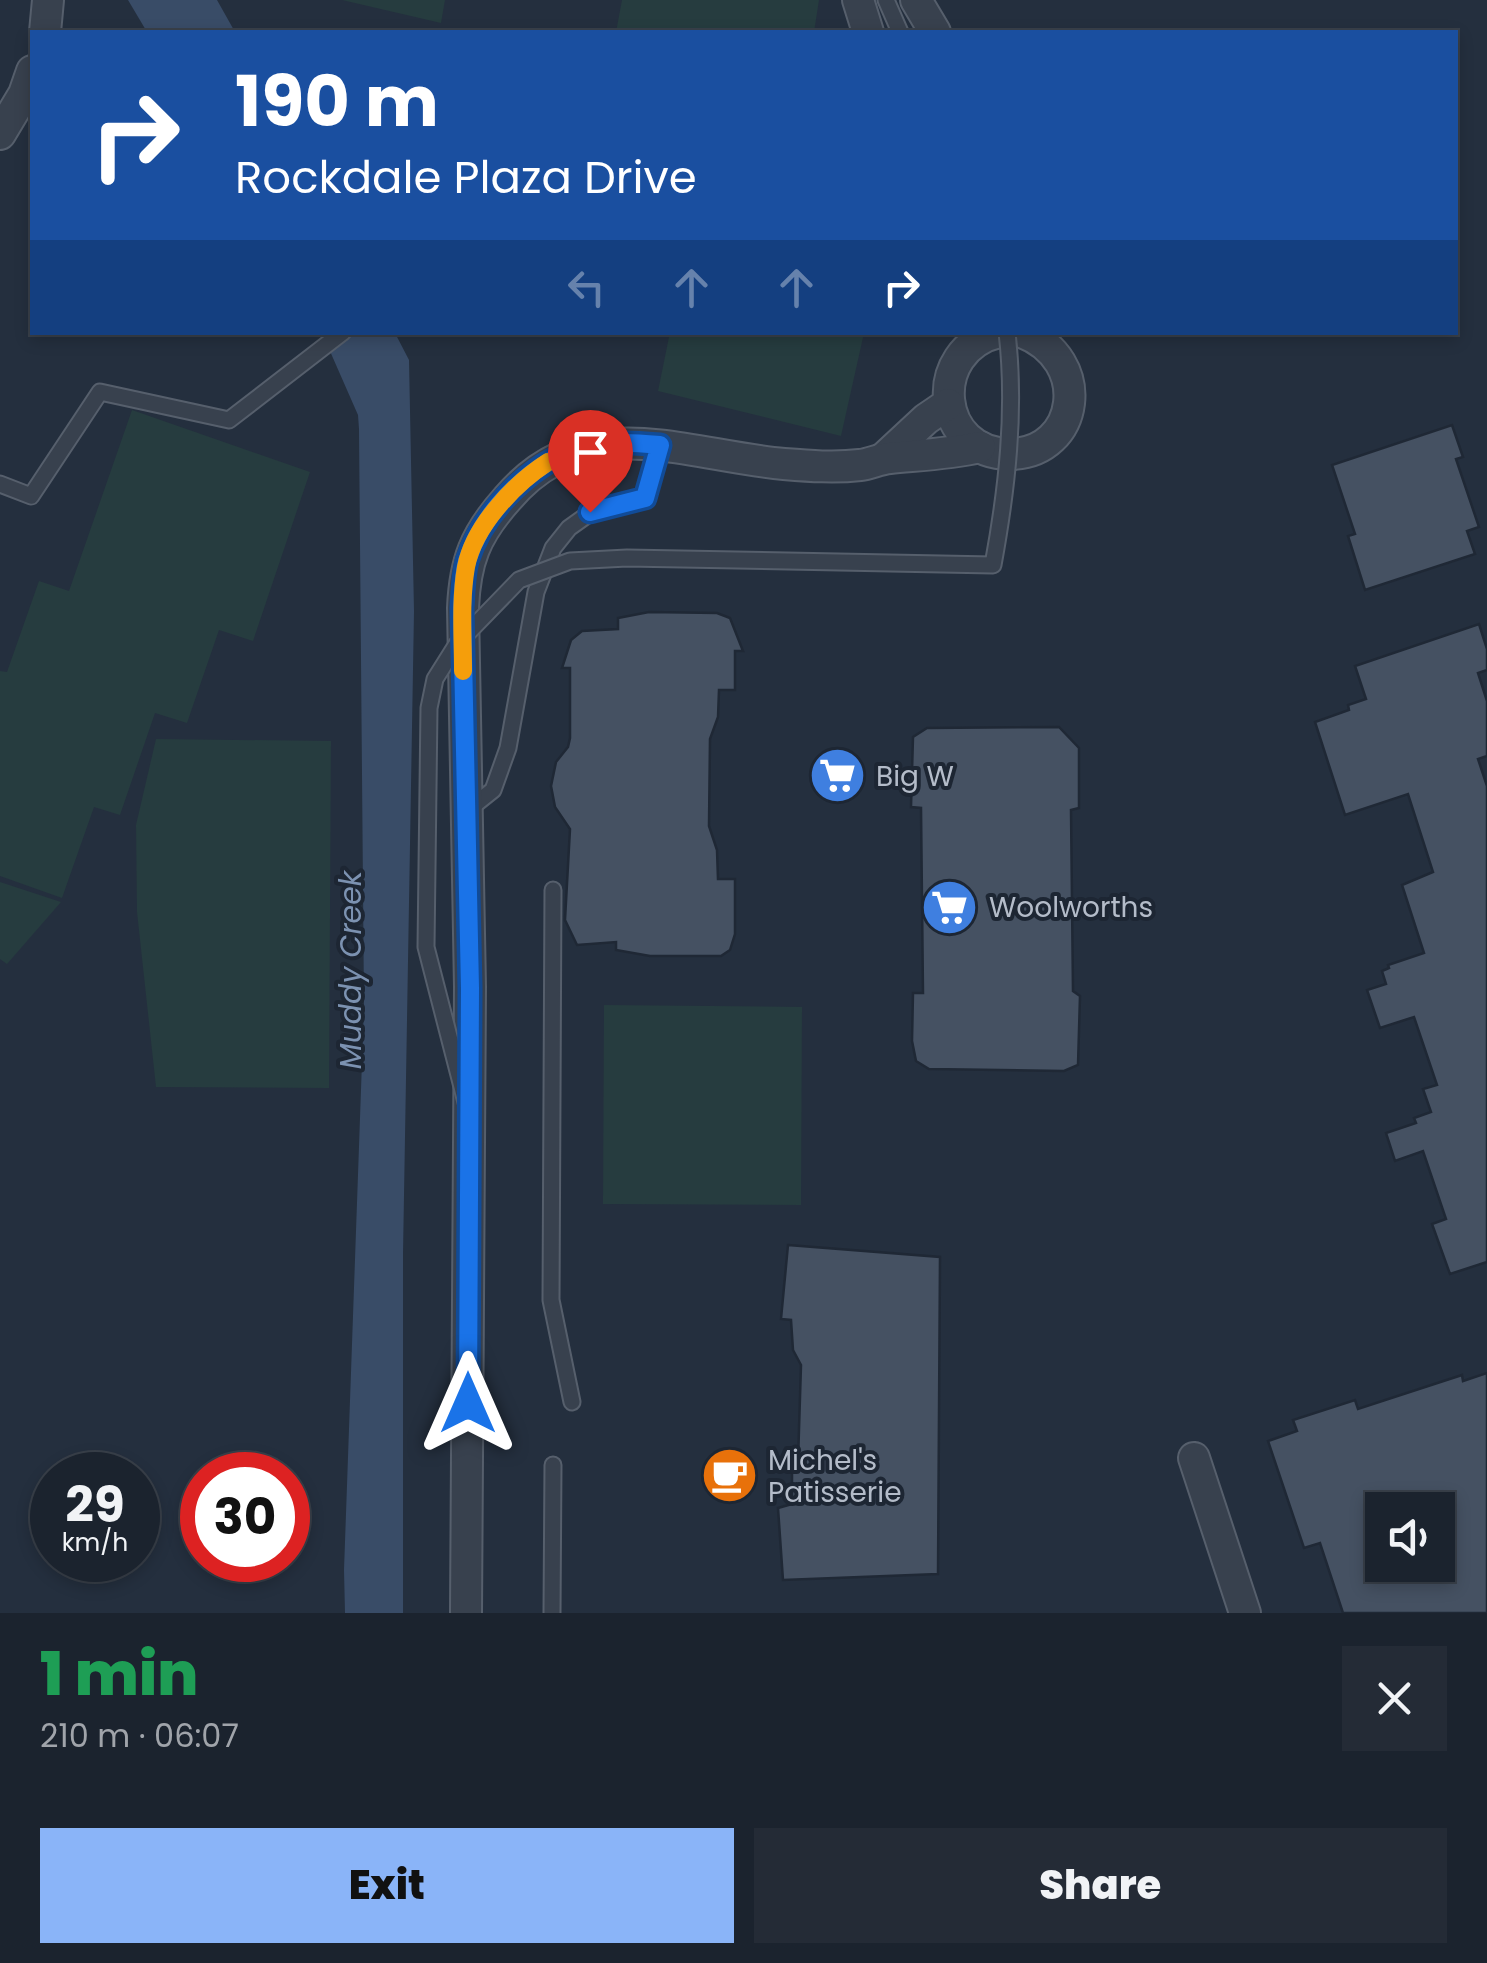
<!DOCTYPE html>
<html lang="en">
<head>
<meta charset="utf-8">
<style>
	:root { --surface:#1b232e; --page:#242b36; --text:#f1f3f6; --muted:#a0a4aa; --line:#39404a; --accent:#8ab4f8 }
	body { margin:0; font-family:Poppins,sans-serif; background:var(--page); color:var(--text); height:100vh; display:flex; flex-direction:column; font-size:38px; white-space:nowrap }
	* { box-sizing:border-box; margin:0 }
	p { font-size:32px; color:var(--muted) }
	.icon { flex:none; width:55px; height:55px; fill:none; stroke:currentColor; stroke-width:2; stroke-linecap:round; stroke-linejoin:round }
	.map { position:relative; height:1613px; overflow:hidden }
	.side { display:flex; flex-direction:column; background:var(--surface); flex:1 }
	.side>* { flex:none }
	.hud { position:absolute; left:30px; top:30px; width:1428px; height:305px; border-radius:0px; box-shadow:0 5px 15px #0003,0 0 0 2px var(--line); background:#1a4fa0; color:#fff; overflow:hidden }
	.tools { position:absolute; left:1365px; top:1492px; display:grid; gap:20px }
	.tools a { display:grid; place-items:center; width:90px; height:90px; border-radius:0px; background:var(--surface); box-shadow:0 5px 15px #0003,0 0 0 2px var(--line); font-size:50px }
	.speed { position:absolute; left:30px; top:1452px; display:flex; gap:20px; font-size:50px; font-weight:700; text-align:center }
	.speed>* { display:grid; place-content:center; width:130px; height:130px; border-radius:50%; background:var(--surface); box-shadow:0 5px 15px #0003,0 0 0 2px var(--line); line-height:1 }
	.speed small { font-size:25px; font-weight:400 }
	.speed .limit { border:15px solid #d22; background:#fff; color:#111 }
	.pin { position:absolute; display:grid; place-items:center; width:85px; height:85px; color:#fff; margin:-102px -42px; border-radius:50% 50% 50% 0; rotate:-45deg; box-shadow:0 0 10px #0007 }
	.pin .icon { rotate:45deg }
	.me { position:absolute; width:110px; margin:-55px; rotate:0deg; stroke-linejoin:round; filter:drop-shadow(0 0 8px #0008) }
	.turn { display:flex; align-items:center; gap:35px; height:210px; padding:0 40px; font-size:45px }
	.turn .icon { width:130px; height:130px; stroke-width:2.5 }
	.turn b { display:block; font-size:70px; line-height:85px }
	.lanes { display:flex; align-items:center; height:95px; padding:0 40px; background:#0003; justify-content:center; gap:50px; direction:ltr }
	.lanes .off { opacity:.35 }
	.round { display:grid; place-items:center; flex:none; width:105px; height:105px; border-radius:0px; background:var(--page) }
	.headline { display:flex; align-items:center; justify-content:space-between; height:170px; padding:0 40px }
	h1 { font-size:60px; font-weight:800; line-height:75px; color:#1e9e55 }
	.primary-button { display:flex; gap:20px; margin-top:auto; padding:20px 40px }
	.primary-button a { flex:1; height:115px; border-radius:0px; background:var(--accent); color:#111; font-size:40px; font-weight:800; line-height:115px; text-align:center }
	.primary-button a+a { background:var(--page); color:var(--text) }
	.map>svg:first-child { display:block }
	.green { fill:#263c3f }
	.water { fill:#394c67 }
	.building { fill:#455162; stroke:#1f2835; stroke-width:2.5; fill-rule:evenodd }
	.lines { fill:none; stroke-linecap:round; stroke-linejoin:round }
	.lane-casing { stroke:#565f6c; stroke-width:19 }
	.street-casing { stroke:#565f6c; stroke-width:34 }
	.lane { stroke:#38414e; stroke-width:15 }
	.street { stroke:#38414e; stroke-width:30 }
	.lane-bridge-casing { stroke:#565f6c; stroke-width:19; stroke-linecap:butt }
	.lane-bridge { stroke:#38414e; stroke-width:15 }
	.route-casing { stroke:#114b97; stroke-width:25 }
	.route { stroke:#1a73e8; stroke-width:18 }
	.slow { stroke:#f59e0b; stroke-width:18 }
	.labels { text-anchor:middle; stroke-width:8; stroke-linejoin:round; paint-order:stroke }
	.poi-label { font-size:28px; fill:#b4bcc9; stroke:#1d2633; text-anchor:start }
	.water-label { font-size:30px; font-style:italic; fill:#7c92b1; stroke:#1d2633 }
</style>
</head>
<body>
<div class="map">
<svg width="1487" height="1613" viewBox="0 0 1487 1613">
	<rect width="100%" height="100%" fill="#242f3e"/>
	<!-- green -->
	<g class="green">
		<polygon points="342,0 445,0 441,23"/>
		<polygon points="622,0 819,0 814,32 616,32"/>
		<polygon points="670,332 864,333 841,436 658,391"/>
		<polygon points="132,410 310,472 253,641 219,630 187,723 155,713 120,815 94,807 62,898 0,876 0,671 7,672 39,581 69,591"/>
		<polygon points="156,739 331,741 329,1088 156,1087 137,912 136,825"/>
		<polygon points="0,882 61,902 7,964 0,959"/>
		<polygon points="604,1005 802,1007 801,1205 603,1204"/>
	</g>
	<!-- water -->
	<g class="water">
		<polygon points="128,0 217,0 235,32 147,32"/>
		<polygon points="322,333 395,333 409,360 414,611 403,1254 403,1613 345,1613 344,1570 364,1005 359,429 358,415"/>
	</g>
	<!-- building -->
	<g class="building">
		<polygon points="1452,425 1463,457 1456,459 1479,527 1467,531 1475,554 1365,590 1348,536 1355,534 1332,465"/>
		<polygon points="649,612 717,613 730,618 743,651 735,651 735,690 719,690 718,717 710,739 709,826 717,850 718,879 735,879 735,934 730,950 721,956 650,956 616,950 616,942 577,945 565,920 570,829 555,807 551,786 556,762 568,747 570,738 570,668 562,668 571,640 582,631 618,629 618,618"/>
		<polygon points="1479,624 1487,649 1487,670 1478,673 1487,701 1487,756 1478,759 1487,786 1487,1262 1450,1274 1432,1224 1446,1219 1423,1151 1395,1161 1386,1133 1416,1123 1414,1118 1431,1112 1423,1089 1437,1085 1414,1017 1380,1028 1367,990 1386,984 1382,971 1389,968 1388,965 1424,953 1402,885 1433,872 1408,794 1345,815 1315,722 1349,710 1348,705 1366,699 1355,666"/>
		<polygon points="1059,727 1079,748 1079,808 1071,810 1073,991 1080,996 1078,1065 1064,1071 929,1069 916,1061 912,1041 913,993 923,993 921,808 911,807 913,737 927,728"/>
		<polygon points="788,1245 940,1257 938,1574 783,1580 778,1508 792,1504 792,1474 798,1462 801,1365 793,1350 791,1320 781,1319"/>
		<path d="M1487,1373v240h-144l-23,-70 -16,5 -36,-107 29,-10 -4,-11 62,-20 3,9 104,-34 1,6zM1382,1510h56v55h-56z"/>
	</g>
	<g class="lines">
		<defs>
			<g id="lane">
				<polyline points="886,0 900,32"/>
				<polyline points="0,484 31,496 100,392 229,420 343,332"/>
				<polyline points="468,810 493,790 508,748 536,592 553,548 569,528 590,513 645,498 659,445"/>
				<polyline points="553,890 551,1300 572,1402"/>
				<polyline points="552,1613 553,1465"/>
			</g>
			<g id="street">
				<polyline points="858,0 868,32"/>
				<polyline points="916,0 935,32"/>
				<polyline points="45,32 48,0"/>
				<polyline points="0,134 24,94 32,71"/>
				<path d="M999,332c-74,18 -63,123 12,122 68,-1 83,-94 11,-122"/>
				<polyline points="884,458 926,419 948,404"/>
				<polyline points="1194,1458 1245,1613"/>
				<path d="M466,1613l4,-626 -7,-379c2,-47 12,-73 44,-109 78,-92 176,-44 277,-35 25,2 51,4 76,1 10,-1 19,-6 30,-7 31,-3 59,-4 90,-11"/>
			</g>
		</defs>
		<!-- lane casing -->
		<use href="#lane" class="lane-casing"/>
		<!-- street casing -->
		<use href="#street" class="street-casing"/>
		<!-- lane -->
		<use href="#lane" class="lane"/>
		<!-- street -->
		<use href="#street" class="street"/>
		<defs>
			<path id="lane-bridge" d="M470,1118l-44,-171 3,-239 6,-29 22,-35 62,-64 51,-19 57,-3 366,7c14,-76 23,-155 14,-233"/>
		</defs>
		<!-- lane-bridge casing -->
		<use href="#lane-bridge" class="lane-bridge-casing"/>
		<!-- lane-bridge -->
		<use href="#lane-bridge" class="lane-bridge"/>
	</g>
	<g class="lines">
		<defs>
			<path id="route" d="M468,1403l2,-415 -8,-380c1,-15 1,-32 5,-47 16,-51 69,-104 122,-115 23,-5 47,-3 71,-1l-15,53 -55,14"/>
		</defs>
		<!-- route casing -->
		<use href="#route" class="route-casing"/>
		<!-- route -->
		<use href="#route" class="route"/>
		<!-- slow -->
		<path class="slow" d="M463,671c0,-34 -3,-70 3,-104 8,-41 48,-83 82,-105"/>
	</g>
	<!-- icons -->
	<defs>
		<symbol id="supermarket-disc" viewBox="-11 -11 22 22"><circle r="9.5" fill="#3f7fe0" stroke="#1d2633"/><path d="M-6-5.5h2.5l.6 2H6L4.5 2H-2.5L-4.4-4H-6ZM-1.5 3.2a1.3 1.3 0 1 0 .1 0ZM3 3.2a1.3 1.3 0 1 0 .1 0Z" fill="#fff"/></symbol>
		<symbol id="cafe-disc" viewBox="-11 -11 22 22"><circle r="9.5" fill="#e8710a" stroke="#1d2633"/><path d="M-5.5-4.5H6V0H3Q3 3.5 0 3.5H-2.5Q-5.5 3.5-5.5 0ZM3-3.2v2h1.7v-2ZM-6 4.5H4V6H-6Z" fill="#fff"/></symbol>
	</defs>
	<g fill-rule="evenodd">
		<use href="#supermarket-disc" x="806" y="744" width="63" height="63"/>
		<use href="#supermarket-disc" x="918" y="876" width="63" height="63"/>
		<use href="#cafe-disc" x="698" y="1444" width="63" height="63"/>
	</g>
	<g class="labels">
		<!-- poi labels -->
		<g class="poi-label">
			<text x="876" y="786">Big W</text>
			<text x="989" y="917">Woolworths</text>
			<text x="768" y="1470">Michel's<tspan x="768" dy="32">Patisserie</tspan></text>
		</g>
		<!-- water labels -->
		<g class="water-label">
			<text transform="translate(351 970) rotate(-90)" y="10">Muddy Creek</text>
		</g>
	</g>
</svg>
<div class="tools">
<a><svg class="icon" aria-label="sound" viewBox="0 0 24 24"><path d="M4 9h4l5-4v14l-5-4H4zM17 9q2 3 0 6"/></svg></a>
</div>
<div class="speed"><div>29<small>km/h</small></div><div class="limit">30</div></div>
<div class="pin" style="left:590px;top:512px;background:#d93025"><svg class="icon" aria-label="arrive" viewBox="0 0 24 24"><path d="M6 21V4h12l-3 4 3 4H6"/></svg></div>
<svg class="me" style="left:468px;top:1403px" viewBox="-20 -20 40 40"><path d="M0-17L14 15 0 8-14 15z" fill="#1a73e8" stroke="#fff" stroke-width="4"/></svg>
<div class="hud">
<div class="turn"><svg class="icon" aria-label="right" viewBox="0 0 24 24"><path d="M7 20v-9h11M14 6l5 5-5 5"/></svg><div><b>190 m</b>Rockdale Plaza Drive</div></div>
<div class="lanes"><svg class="icon off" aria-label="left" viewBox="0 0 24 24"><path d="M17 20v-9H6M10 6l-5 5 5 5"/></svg><svg class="icon off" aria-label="ahead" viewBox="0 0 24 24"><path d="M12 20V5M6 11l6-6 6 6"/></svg><svg class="icon off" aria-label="ahead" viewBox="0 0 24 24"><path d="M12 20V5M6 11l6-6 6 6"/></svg><svg class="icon" aria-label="right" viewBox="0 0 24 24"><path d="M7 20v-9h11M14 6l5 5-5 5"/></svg></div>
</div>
</div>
<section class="side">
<div class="headline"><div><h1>1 min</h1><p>210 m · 06:07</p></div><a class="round"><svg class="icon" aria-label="close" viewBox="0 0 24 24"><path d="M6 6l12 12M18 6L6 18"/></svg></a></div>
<div class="primary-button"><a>Exit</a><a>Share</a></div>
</section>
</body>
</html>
